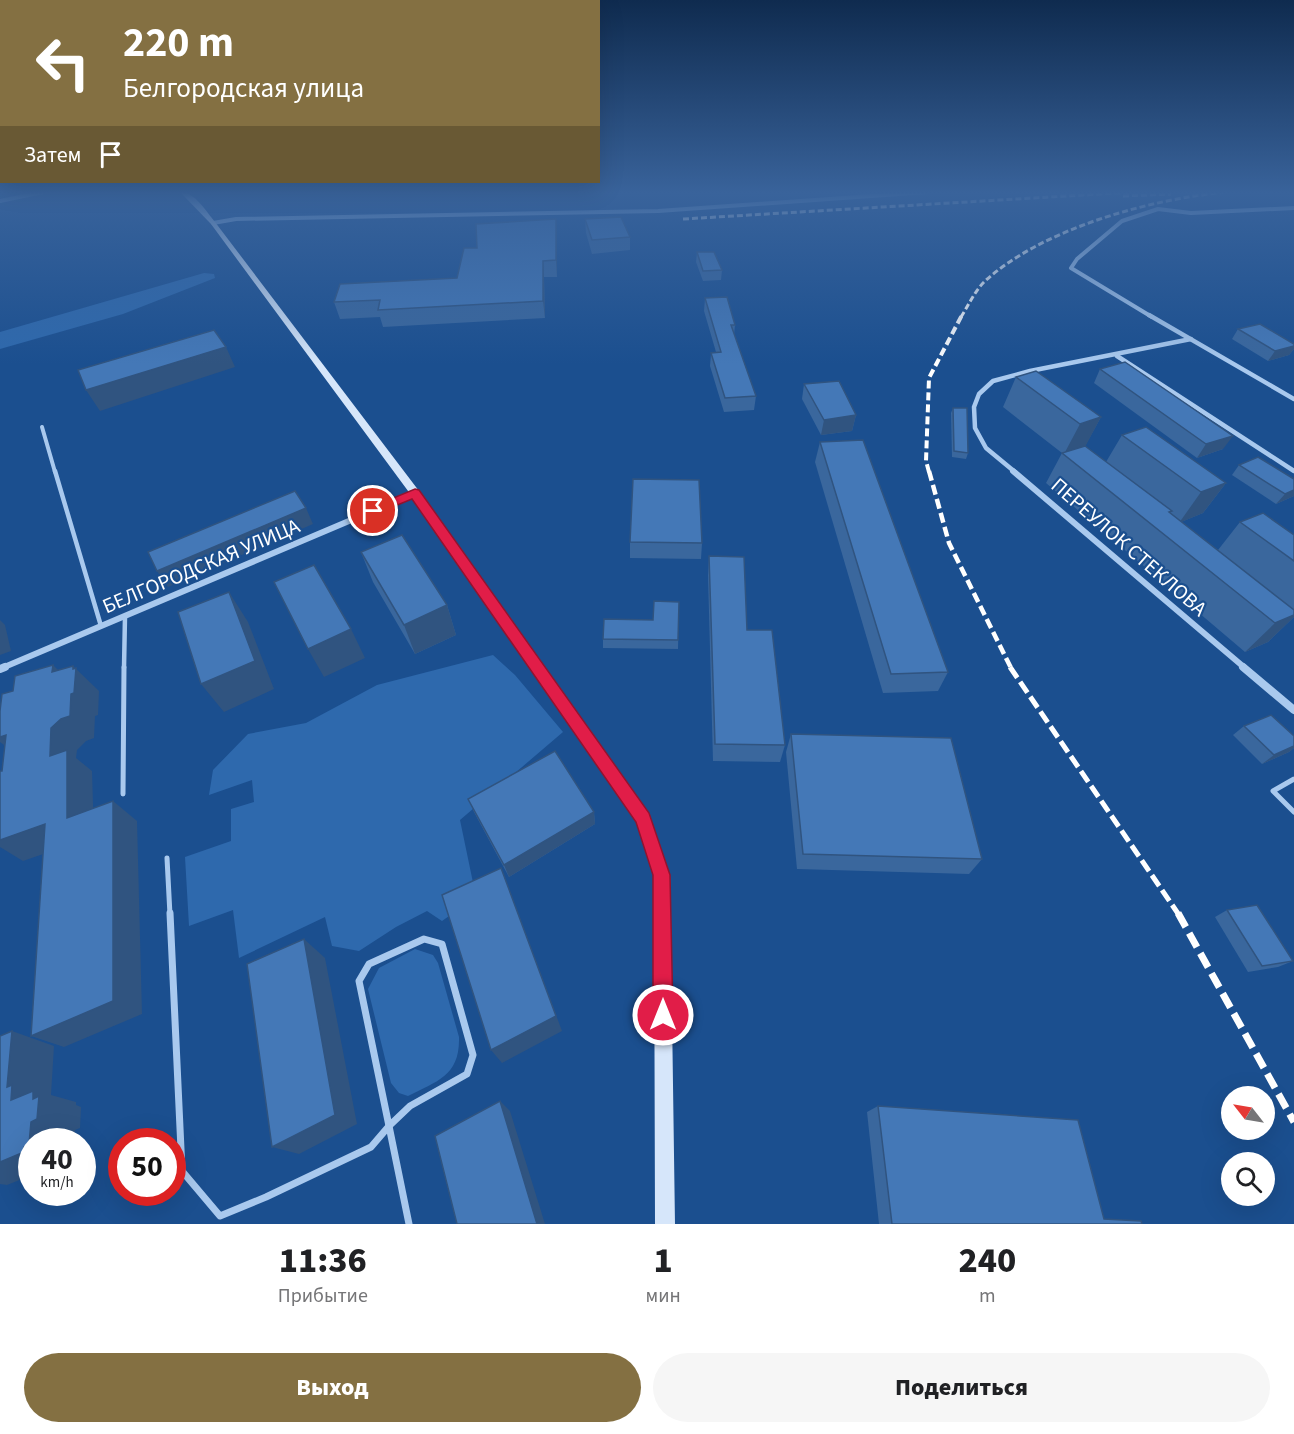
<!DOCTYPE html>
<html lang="ru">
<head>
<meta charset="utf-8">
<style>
	:root { --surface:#fff; --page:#f6f6f6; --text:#202124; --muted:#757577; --accent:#847042 }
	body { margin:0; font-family:"Source Sans 3",sans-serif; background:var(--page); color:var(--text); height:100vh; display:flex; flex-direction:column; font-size:22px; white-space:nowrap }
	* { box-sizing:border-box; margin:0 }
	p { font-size:20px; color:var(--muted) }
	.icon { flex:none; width:33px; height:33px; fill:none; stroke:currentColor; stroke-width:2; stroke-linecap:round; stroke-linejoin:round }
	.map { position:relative; height:1224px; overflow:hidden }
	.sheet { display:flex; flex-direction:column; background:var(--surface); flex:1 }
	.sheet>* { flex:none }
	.guide { position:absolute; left:0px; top:0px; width:600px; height:183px; box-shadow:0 6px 24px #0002; background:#847042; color:#fff; overflow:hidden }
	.needle { width:39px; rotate:301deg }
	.tools { position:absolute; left:1221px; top:1086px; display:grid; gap:12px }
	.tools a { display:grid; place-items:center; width:54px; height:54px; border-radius:50%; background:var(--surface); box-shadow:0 6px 24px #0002; font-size:30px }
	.speed { position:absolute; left:18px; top:1128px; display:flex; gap:12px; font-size:30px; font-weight:700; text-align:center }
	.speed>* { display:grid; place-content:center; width:78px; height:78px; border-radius:50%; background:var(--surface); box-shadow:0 6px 24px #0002; line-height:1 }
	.speed small { font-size:15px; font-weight:400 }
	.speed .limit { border:9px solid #d22; background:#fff; color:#111 }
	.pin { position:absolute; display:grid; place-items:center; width:51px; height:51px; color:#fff; margin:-26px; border:3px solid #fff; border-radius:50%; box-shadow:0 2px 6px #0007 }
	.me { position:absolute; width:66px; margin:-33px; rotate:0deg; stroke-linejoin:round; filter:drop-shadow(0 0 4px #0008) }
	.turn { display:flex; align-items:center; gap:21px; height:126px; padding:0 24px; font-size:27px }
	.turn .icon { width:78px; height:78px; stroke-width:2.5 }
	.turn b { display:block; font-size:42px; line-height:51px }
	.then { display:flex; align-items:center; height:57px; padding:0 24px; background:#0003; gap:12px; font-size:22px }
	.eta { display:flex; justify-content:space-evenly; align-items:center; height:102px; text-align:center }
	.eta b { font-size:36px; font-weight:800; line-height:42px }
	.primary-button { display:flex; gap:12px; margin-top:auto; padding:12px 24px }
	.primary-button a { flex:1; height:69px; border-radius:36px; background:var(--accent); color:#fff; font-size:24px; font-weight:800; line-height:69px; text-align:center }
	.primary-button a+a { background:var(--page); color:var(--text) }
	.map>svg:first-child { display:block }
	.green { fill:#2e69ad }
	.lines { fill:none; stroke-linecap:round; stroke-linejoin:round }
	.lane-far3 { stroke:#a9c9ee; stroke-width:4 }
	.lane-far2 { stroke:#a9c9ee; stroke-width:4.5 }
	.lane-far1 { stroke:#a9c9ee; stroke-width:5 }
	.lane { stroke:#a9c9ee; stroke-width:7 }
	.street-far3 { stroke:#a9c9ee; stroke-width:4 }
	.street-far2 { stroke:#a9c9ee; stroke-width:4.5 }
	.street-far1 { stroke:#a9c9ee; stroke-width:6 }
	.street { stroke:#a9c9ee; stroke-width:8 }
	.secondary { fill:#d6e6fa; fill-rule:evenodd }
	.rail-far4 { stroke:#fff; stroke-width:3; stroke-dasharray:6 3; stroke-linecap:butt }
	.rail-far3 { stroke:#fff; stroke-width:4; stroke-dasharray:8 4; stroke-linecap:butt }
	.rail-far2 { stroke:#fff; stroke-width:4.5; stroke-dasharray:10 4.5; stroke-linecap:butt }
	.rail-far1 { stroke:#fff; stroke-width:5; stroke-dasharray:13 5; stroke-linecap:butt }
	.rail { stroke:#fff; stroke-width:7; stroke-dasharray:16 7; stroke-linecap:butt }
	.wall { fill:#3a679d }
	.shaded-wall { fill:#305480 }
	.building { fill:#4478b7; stroke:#305480; stroke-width:1.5 }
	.route { fill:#e11d48; stroke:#92132f; stroke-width:1.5 }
	.labels { text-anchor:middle; stroke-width:4.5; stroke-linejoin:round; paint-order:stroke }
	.street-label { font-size:21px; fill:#fff; stroke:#1b4f8f }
</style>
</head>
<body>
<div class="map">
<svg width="1294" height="1224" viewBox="0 0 1294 1224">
	<rect width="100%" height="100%" fill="#1b4f8f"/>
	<!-- green -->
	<g class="green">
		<polygon points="204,273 214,274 215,278 123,314 0,349 0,332"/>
		<polygon points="493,655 515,675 563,732 460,820 476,897 442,921 427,911 396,927 359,951 332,946 325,917 239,958 233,910 189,926 185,857 231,841 231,809 254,802 252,780 209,795 213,770 248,734 306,723 377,685"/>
		<path d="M415,949l18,6 5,8 21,74c1,39 -22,44 -51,59l-9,-3 -8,-10 -23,-94 11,-21z"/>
	</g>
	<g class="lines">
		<!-- lane-far3 -->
		<polyline class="lane-far3" points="42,427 55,472"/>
		<!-- lane-far2 -->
		<g class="lane-far2">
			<polyline points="55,471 101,626"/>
			<polyline points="124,668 125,616"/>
		</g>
		<!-- lane-far1 -->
		<g class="lane-far1">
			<polyline points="1294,779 1273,791 1294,812"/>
			<polyline points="123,794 124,667"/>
			<polyline points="167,858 170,915"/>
		</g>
		<!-- lane -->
		<g class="lane">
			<polyline points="170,913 182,1171 220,1216 266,1197 371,1147 389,1126"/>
			<polygon points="424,939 442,944 473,1055 467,1074 410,1106 389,1126 359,981 369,964"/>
			<polyline points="389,1126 409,1224"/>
		</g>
		<!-- street-far3 -->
		<g class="street-far3">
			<polyline points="0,201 43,192"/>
			<polyline points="213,223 236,219 658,211 927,192"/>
			<polyline points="1152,317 1071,268 1077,259 1122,221 1158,209 1191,213 1294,208"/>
		</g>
		<!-- street-far2 -->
		<g class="street-far2">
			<polyline points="1149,315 1294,399"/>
			<polyline points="1117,356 1294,471"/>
			<polyline points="1015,472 986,448 975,428 974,407 979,394 993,381 1030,371 1191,339"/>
		</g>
		<!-- street-far1 -->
		<g class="street-far1">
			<polyline points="1013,471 1245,668"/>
			<polyline points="2,668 415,493"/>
		</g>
		<!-- street -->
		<g class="street">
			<polyline points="1243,667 1294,710"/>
			<polyline points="0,669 5,667"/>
		</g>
		<!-- secondary -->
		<path class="secondary" d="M180,192c15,0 26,19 35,30l204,269 229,322 22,62 5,349h-20l-1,-349 -17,-54 -226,-326 -200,-271z"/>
		<!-- rail-far4 -->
		<g class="rail-far4">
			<polyline points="1123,196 1171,194"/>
			<polyline points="683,219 1132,192"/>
			<path d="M961,317c7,-11 14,-26 23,-35 57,-53 166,-83 242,-90"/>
		</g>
		<!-- rail-far3 -->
		<polyline class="rail-far3" points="929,472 926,461 929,378 962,315"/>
		<!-- rail-far2 -->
		<polyline class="rail-far2" points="929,471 949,543 1011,668"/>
		<!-- rail-far1 -->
		<polyline class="rail-far1" points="1010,667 1179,915"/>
		<!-- rail -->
		<polyline class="rail" points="1178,913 1294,1122"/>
	</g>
	<!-- wall -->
	<g class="wall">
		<polygon points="556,219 557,235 557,277 544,277 545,318 383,327 380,317 340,319 334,302 457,278 477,248"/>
		<polygon points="585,219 630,237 630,250 592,254 586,233"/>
		<polygon points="697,252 722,270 721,280 703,281 696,262"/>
		<polygon points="705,298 735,325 734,335 756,396 754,410 724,412 710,366 711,353 716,352 704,311"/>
		<polygon points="1238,329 1294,344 1294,349 1289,355 1268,361 1232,339"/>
		<polygon points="1100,369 1223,449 1197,458 1094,383"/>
		<polygon points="1016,377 1101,417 1085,446 1106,462 1122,435 1226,483 1203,513 1181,522 1218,550 1240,522 1294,535 1294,617 1268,642 1245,652 1046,483 1062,453 1003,407"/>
		<polygon points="804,384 856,415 852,431 821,435 802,399"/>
		<polygon points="953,408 968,453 966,459 952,457 951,413"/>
		<polygon points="820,442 948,672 938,691 883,693 815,462"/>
		<polygon points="1239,465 1294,479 1294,496 1276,504 1232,475"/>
		<polygon points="630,542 702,543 701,559 630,558"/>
		<polygon points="361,552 447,605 456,635 415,654 373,582"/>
		<polygon points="709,556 785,745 780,762 713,761 708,575"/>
		<polygon points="679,602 678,649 603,648 603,639 653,620"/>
		<polygon points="1244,726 1294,736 1294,748 1289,752 1262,764 1233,735"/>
		<polygon points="791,734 982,859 969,874 797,869 786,752"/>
		<polygon points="468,799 594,812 595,824 509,877 474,812"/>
		<polygon points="1227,910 1293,961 1278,967 1248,972 1215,917"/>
		<polygon points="878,1106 1104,1219 1142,1224 879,1224 867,1112"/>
	</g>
	<!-- shaded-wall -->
	<g class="shaded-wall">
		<polygon points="556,219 557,235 557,277 556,260"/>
		<polygon points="543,261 544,277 545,318 543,301"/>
		<polygon points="1294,346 1294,349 1289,355 1268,361 1275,351"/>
		<polygon points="226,347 235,367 100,411 86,390"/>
		<polygon points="856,415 852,431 821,435 824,420"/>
		<polygon points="1101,417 1085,447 1064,454 1080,424"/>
		<polygon points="1233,436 1223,449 1197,458 1206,444"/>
		<polygon points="1226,483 1203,513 1179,523 1201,492"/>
		<polygon points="1294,490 1294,496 1276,504 1285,494"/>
		<polygon points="306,508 313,524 168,587 157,571"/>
		<polygon points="229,592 248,622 274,689 224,712 201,684"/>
		<polygon points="447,605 456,635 415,654 404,625"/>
		<polygon points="1294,615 1294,617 1268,642 1245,652 1275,623"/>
		<polygon points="0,620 5,625 11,651 0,655"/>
		<polygon points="351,629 365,658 324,677 308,649"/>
		<polygon points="53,665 75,687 73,666 99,691 98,715 95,716 94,738 86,741 77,750 76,758 92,771 94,837 67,818 50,756"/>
		<polygon points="6,735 24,760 0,742 0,737"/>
		<polygon points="1294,746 1294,748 1289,752 1262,764 1274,755"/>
		<polygon points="113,801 137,821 142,1014 64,1047 31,1036"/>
		<polygon points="594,812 595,824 509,877 504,865"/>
		<polygon points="45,824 72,844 23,861 0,847 0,840"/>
		<polygon points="509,890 562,1031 502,1063 491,1050"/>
		<polygon points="304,939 325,958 357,1124 299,1154 272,1147"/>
		<polygon points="12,1031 54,1046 51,1095 76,1102 76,1105 81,1107 80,1128 75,1130 74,1142 32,1142 32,1175 7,1185 0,1184 0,1162 24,1147 31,1122 11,1100 7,1087"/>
		<polygon points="500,1101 510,1111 545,1224 537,1224"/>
	</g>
	<!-- building -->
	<g class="building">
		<polygon points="621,217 630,237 592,240 585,219"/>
		<polygon points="556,219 556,260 543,261 543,301 378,310 380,300 334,302 340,284 457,278 464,248 477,248 476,224"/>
		<polygon points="697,252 714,252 722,270 703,271"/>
		<polygon points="727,297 735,325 731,325 756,396 725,398 711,353 721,352 705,298"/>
		<polygon points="1260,324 1294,344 1294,346 1275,351 1238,329"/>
		<polygon points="214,330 226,347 86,390 78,370"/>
		<polygon points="1125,362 1233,436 1206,444 1100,369"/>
		<polygon points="1036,371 1101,417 1080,424 1016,377"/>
		<polygon points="839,381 856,415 824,420 804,384"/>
		<polygon points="953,408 967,408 968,453 954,451"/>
		<polygon points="1146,427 1226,483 1201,492 1122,435"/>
		<polygon points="863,440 948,672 891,674 820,442"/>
		<polygon points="1085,446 1172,511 1169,512 1294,610 1294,615 1275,623 1062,453"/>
		<polygon points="1258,457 1294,479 1294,490 1285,494 1239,465"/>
		<polygon points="633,479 699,480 702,543 630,542"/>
		<polygon points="295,491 306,508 157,571 148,552"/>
		<polygon points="1263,513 1294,535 1294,561 1240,522"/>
		<polygon points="402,535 447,605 404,625 361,552"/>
		<polygon points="709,556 744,557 747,630 772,630 785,745 715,744"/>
		<polygon points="314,565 351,629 308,649 274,582"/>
		<polygon points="229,592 255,661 201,684 178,612"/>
		<polygon points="654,601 679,602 678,640 603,639 604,619 653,620"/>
		<polygon points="53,665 52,672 73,666 73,669 76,668 74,693 71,694 70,716 61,719 51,728 50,756 67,750 67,818 113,801 113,1001 31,1036 45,824 0,840 0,771 2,771 6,735 0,737 0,711 2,694 13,691 15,676"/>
		<polygon points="1271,715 1294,736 1294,746 1274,755 1244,726"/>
		<polygon points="791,734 951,738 982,859 803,854"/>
		<polygon points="555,751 594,812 504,865 468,799"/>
		<polygon points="501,868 556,1016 491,1050 442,895"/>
		<polygon points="1257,905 1293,961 1262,966 1227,910"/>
		<polygon points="304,939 335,1115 272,1147 247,964"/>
		<polygon points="12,1031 7,1087 12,1085 11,1100 33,1091 33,1099 39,1096 37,1119 31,1122 29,1144 24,1147 24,1152 0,1162 0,1036"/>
		<polygon points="500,1101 537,1224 457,1224 435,1136"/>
		<polygon points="878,1106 1078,1120 1104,1219 1141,1221 1142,1224 892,1224"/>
	</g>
	<!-- sky -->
	<linearGradient id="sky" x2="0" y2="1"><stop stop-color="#0f2b4f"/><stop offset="0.53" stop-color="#39639b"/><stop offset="1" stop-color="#39639b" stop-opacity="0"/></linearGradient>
	<rect width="1294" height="364" fill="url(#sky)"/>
	<!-- route -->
	<polygon class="route" points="415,489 419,490 649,813 670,875 673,1015 670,1022 663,1024 656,1022 653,1015 653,875 636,822 412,499 373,515 367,511 369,508"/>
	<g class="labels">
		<!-- street labels -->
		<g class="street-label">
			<text transform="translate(1129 547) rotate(41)" y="7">ПЕРЕУЛОК СТЕКЛОВА</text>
			<text transform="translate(201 566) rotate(-23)" y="7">БЕЛГОРОДСКАЯ УЛИЦА</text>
		</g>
	</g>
</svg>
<div class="tools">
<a><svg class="needle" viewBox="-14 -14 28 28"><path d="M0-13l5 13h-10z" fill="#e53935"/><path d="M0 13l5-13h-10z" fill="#757577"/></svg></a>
<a><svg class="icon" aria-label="search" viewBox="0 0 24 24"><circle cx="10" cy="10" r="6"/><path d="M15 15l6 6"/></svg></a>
</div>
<div class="speed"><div>40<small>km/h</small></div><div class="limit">50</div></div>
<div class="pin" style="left:373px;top:511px;background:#d93025"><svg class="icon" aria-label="arrive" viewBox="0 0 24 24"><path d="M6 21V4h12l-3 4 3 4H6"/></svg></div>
<svg class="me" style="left:663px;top:1015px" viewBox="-20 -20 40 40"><circle r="17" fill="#e11d48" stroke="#fff" stroke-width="3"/><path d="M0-11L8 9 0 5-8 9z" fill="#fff"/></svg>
<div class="guide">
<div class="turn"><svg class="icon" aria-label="left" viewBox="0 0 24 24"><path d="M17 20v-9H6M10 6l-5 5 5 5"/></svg><div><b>220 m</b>Белгородская улица</div></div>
<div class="then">Затем<svg class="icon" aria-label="arrive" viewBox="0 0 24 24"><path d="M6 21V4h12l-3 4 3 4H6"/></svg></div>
</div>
</div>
<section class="sheet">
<div class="eta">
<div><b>11:36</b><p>Прибытие</p></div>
<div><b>1</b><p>мин</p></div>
<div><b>240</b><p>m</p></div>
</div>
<div class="primary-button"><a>Выход</a><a>Поделиться</a></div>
</section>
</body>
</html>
